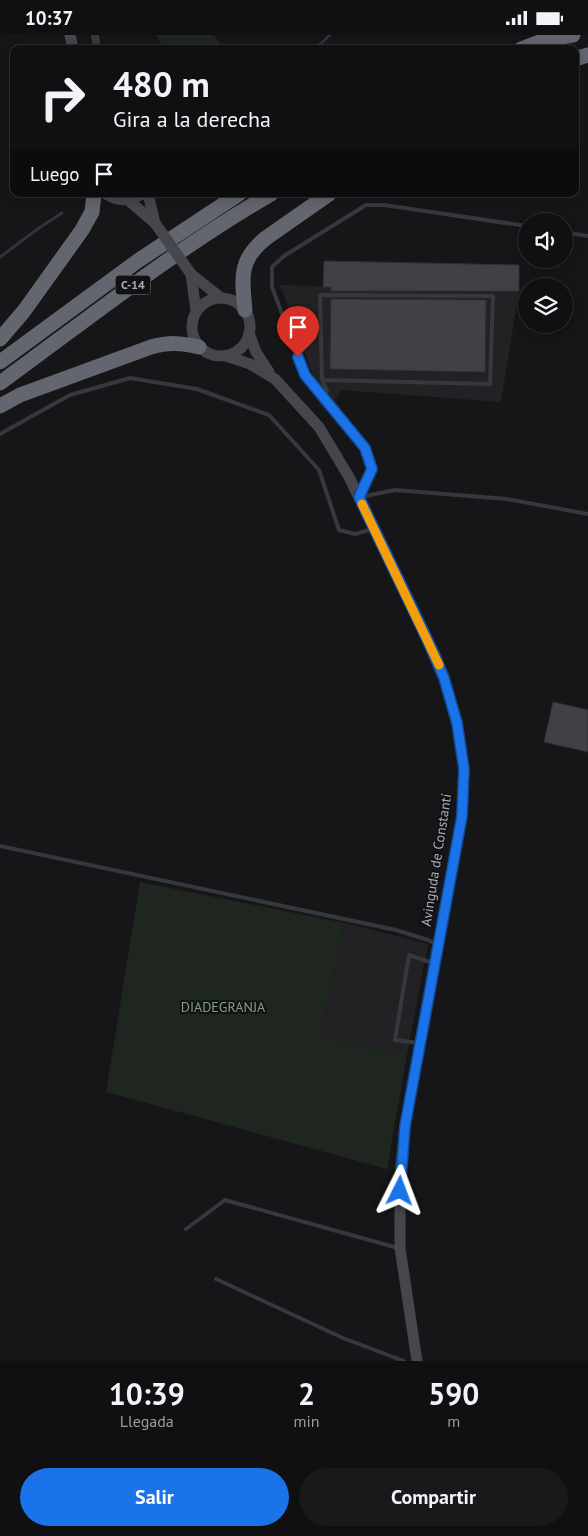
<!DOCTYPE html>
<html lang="es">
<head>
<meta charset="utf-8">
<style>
	:root { --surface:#101012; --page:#19191b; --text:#f1f3f6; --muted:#9c9d9f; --line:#303032; --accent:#1a73e8 }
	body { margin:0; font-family:"PT Sans",sans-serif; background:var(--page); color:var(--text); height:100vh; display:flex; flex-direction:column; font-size:19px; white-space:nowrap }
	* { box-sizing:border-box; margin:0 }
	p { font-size:16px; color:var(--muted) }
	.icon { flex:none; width:28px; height:28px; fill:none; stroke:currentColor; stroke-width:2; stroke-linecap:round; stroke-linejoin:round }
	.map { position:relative; height:1326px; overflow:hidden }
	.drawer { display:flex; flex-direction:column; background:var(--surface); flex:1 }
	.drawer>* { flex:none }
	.hud { position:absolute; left:10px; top:10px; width:569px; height:152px; border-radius:10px; box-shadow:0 2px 12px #0003,0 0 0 1px var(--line); background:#101012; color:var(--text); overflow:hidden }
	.tools { position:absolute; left:518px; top:178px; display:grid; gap:10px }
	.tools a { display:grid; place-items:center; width:55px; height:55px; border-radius:50%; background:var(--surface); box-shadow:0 2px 12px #0003,0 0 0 1px var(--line); font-size:25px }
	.pin { position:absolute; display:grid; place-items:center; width:42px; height:42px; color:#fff; margin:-51px -21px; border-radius:50% 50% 50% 0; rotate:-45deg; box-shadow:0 0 5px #0007 }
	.pin .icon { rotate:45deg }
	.me { position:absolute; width:55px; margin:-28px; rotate:3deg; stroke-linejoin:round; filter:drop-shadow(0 0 4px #0008) }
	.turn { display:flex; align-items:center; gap:18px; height:105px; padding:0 20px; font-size:22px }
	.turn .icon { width:65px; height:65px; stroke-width:2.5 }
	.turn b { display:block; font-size:35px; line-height:42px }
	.then { display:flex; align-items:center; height:48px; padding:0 20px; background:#0003; gap:10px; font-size:19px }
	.eta { display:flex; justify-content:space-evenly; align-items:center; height:85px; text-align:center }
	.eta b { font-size:30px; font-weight:700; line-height:35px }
	.cta { display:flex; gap:10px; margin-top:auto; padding:10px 20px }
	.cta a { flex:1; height:58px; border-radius:30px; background:var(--accent); color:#fff; font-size:20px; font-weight:700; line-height:58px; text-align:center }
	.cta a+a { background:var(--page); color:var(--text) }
	.status { display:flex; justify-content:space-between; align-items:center; height:35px; padding:0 25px; background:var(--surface); direction:ltr }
	.status svg { height:14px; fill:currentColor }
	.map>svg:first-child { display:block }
	.built { fill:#222225 }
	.green { fill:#1e261f }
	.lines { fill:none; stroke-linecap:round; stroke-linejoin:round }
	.stream { stroke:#2c353c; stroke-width:3 }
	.building { fill:#404145; stroke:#303034 }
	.lane { stroke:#37383d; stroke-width:4 }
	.street { stroke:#37383d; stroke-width:8 }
	.secondary { stroke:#45474d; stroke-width:11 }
	.highway { stroke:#63666e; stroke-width:15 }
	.secondary-bridge { stroke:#45474d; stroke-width:11 }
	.route-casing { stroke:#114b97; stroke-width:12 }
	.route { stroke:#1a73e8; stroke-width:9 }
	.slow { stroke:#f59e0b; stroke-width:9 }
	.labels { text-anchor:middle; stroke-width:4; stroke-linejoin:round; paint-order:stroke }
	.shield { fill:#111113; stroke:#7b7e86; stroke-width:1 }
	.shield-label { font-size:12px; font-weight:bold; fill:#a8adb8 }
	.street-label { font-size:14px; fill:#a8adb8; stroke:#111113 }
	.park-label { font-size:14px; fill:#7fa381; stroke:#111113 }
</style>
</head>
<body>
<div class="status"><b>10:37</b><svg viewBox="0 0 49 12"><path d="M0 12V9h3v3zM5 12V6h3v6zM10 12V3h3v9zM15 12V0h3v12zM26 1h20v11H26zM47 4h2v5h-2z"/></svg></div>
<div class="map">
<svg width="588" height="1326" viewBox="0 0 588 1326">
	<rect width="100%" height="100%" fill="#161618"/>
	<!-- built -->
	<g class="built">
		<polygon points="280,250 519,256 501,367 341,355 334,366 320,351 311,335"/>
		<polygon points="345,888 428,909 407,1020 383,1016 321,1000"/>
	</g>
	<!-- green -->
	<g class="green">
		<polygon points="157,0 214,0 224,14 163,14"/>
		<polygon points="140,847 345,888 321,1000 383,1016 407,1020 387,1134 106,1057"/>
	</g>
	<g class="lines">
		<!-- stream -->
		<g class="stream">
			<polyline points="315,14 330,0"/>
			<polyline points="0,222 39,193 62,178"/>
		</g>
	</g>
	<!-- building -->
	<g class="building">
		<polygon points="324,226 519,230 519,256 331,256 331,252 323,252"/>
		<polygon points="331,264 486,265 485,337 330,334"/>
		<polygon points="553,667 588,675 588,717 544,707"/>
	</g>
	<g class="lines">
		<!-- lane -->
		<g class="lane">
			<polyline points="564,197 588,201"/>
			<polyline points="322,345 320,260 493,261 490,349 322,345 327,356 322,361"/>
			<polyline points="0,399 70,360 130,343 197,354 269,380 319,435 339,495 355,499 373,494"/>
			<polyline points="360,460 373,434 365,413 305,340 272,252 272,232 284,221 366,170 384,170 526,191"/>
			<polyline points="361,462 395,455 507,464 588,479"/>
			<polyline points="0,811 396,895 428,905 436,909"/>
			<polyline points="419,1008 395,1005 409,920 433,928"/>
			<polyline points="186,1194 225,1165 398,1213"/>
			<polyline points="216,1244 343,1303 404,1326"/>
		</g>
		<!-- street -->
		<polyline class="street" points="95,0 97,14"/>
		<!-- secondary -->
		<g class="secondary">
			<polyline points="70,0 73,14"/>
			<path d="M106,159c12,8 24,7 36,0"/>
			<polyline points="148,159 155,188"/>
			<polyline points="128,165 155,188"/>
			<polyline points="191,239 196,276"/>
			<polyline points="191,239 220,262"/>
			<circle cx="221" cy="292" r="29"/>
			<polyline points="249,298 256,317 269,337"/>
			<polyline points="226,321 250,329 275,344 319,392 349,442 436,622 444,643 457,688 464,734 462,781 405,1091 400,1138 400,1213 417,1326"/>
		</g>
		<!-- highway -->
		<g class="highway">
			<polyline points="521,14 548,4 573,0"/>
			<polyline points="575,24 588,20"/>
			<path d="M245,275c-3,-31 -7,-50 21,-72l63,-44"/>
			<polyline points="0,304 24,276 82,195 92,177 94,159"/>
			<polyline points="0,327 139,225 239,159"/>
			<path d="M0,348c89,-65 176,-134 271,-189"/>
			<path d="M0,371l20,-11 131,-48c19,-5 29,-4 48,0"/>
		</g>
		<!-- secondary-bridge -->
		<polyline class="secondary-bridge" points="155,188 191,239"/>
	</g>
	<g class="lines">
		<defs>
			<polyline id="route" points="298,322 305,340 365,413 372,434 359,462 427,604 444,643 457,688 464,734 462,781 405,1091 400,1156"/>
		</defs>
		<!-- route casing -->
		<use href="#route" class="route-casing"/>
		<!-- route -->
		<use href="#route" class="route"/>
		<!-- slow -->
		<polyline class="slow" points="362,469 439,630"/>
	</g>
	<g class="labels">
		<!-- shield labels -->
		<rect class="shield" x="115.5" y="240.5" width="35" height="19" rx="4"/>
		<g class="shield-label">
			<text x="133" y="254">C-14</text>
		</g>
		<!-- street labels -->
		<g class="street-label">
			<text transform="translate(436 825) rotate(-81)" y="5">Avinguda de Constantí</text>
		</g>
		<!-- park labels -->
		<g class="park-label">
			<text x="223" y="977">DIADEGRANJA</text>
		</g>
	</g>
</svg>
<div class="tools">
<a><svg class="icon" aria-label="sound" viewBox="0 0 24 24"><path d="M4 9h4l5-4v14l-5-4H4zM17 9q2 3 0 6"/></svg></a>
<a><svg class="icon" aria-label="layers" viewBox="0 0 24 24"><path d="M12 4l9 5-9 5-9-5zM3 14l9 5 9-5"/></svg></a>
</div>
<div class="pin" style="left:298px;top:322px;background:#d93025"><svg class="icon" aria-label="arrive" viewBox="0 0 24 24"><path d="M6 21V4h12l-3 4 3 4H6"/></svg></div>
<svg class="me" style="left:400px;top:1156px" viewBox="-20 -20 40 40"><path d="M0-17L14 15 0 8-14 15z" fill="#1a73e8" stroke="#fff" stroke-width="4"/></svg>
<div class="hud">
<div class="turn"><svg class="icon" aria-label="right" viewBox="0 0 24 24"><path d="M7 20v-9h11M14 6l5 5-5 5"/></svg><div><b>480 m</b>Gira a la derecha</div></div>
<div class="then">Luego<svg class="icon" aria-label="arrive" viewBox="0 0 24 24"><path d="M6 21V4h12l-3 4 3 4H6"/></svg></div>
</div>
</div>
<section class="drawer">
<div class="eta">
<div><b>10:39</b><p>Llegada</p></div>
<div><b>2</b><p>min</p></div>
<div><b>590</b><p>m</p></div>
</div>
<div class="cta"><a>Salir</a><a>Compartir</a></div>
</section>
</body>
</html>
